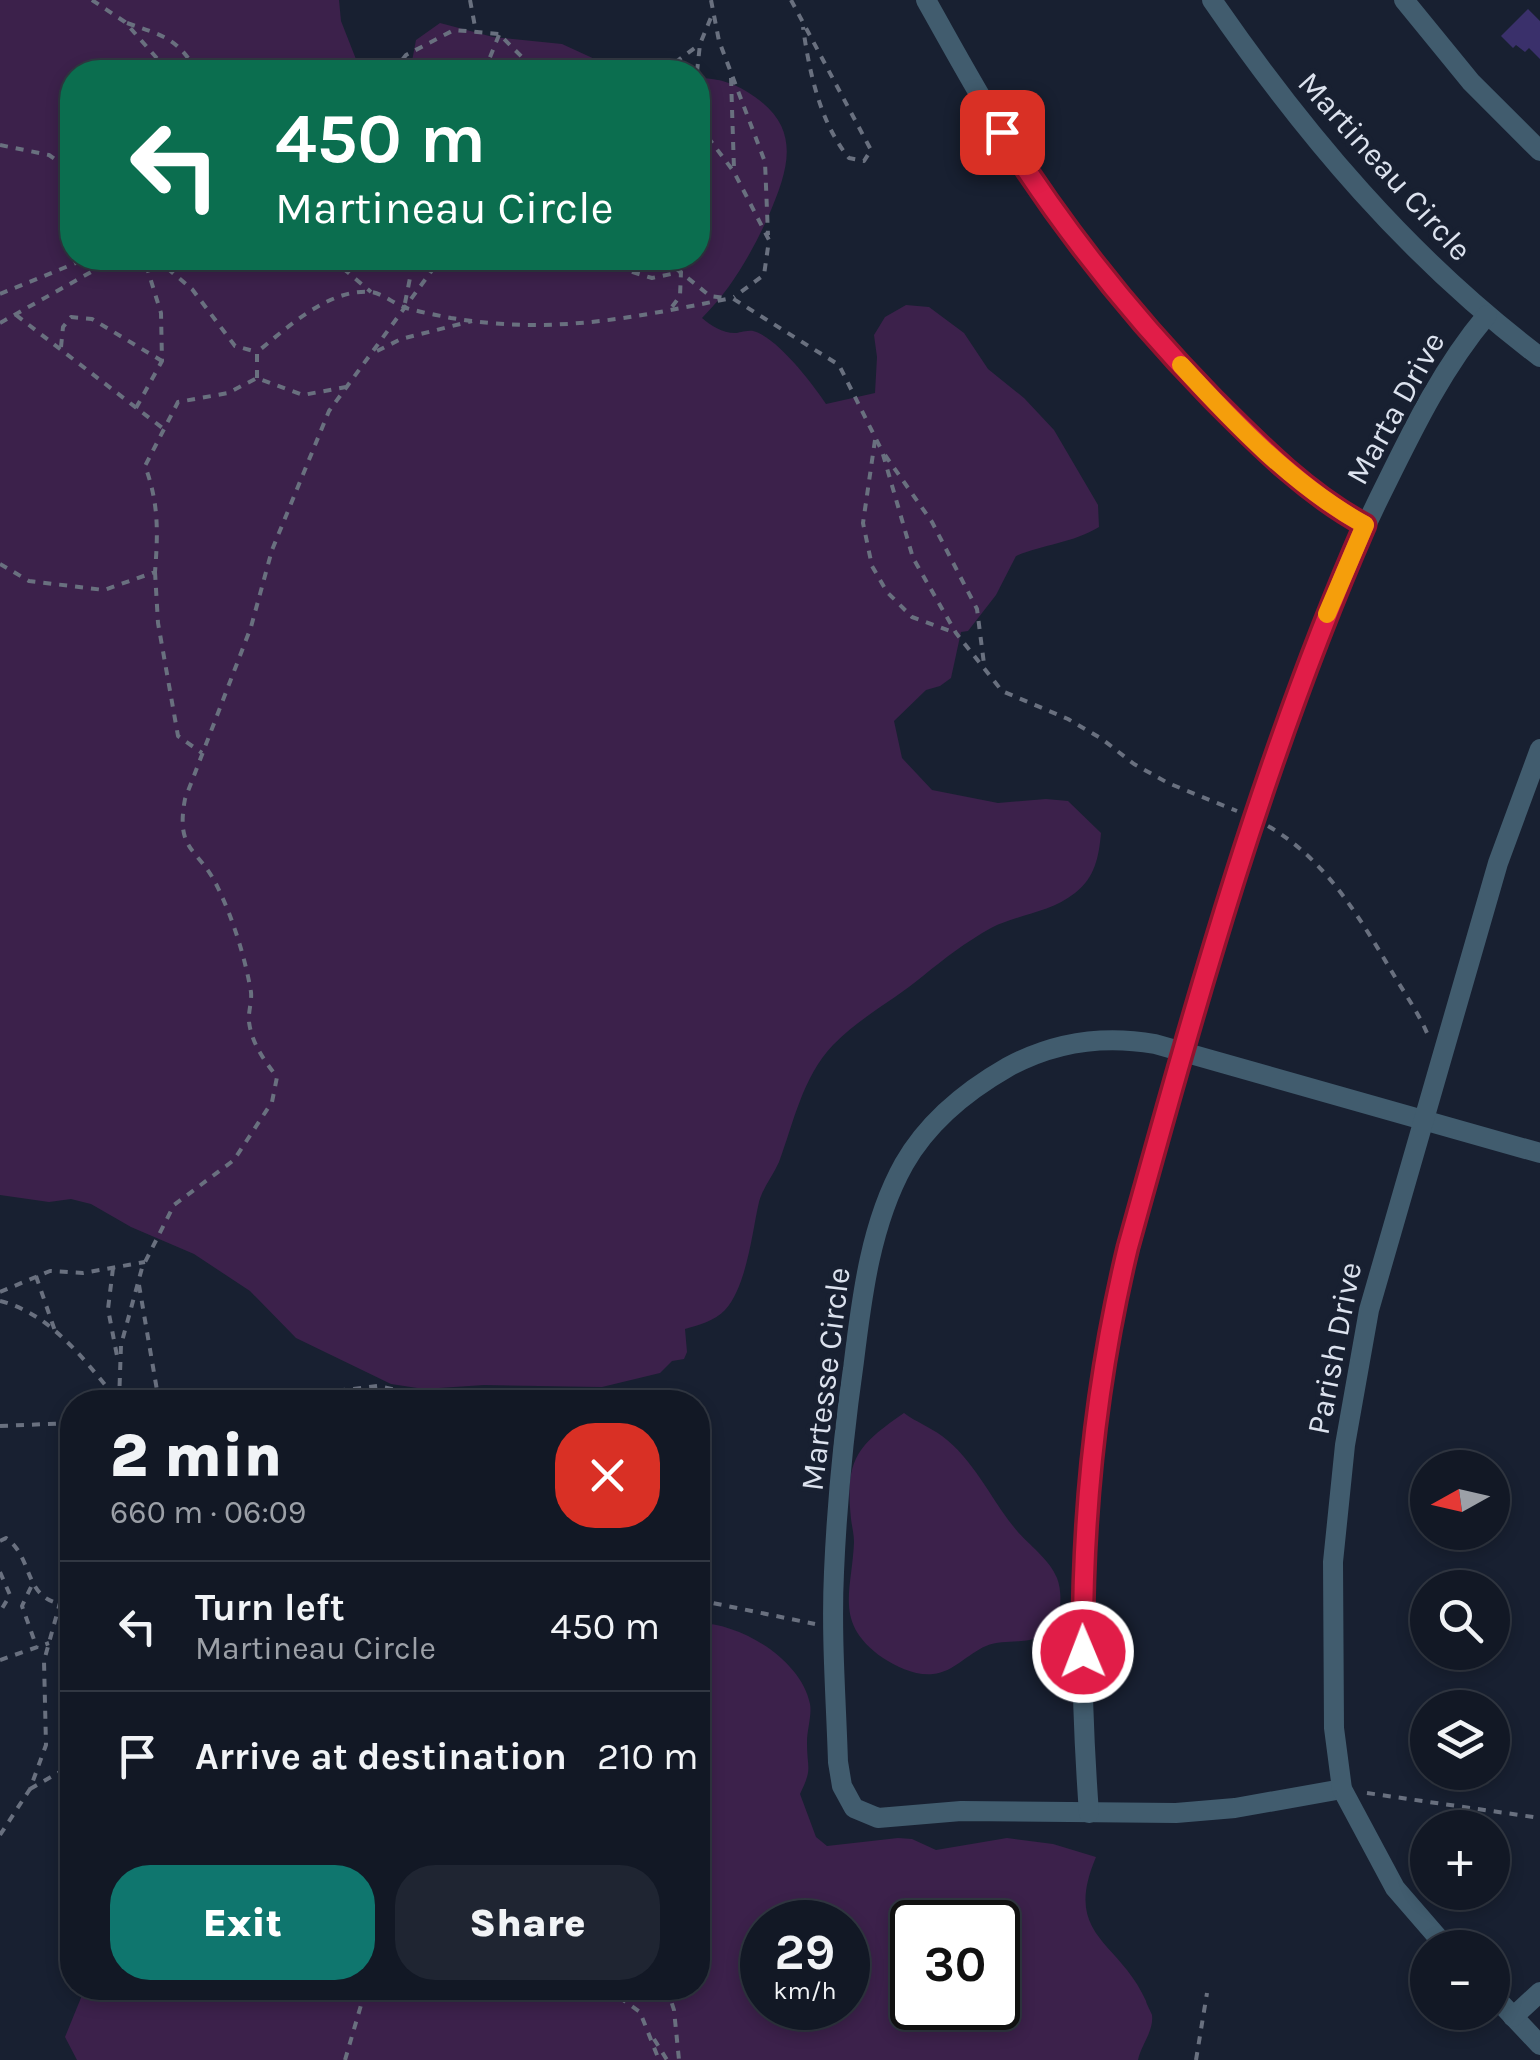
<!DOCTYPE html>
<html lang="en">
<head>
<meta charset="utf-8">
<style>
	:root { --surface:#121825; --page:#1f2532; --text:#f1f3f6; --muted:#9ca0a7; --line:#313742; --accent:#0f766e }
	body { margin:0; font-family:Karla,sans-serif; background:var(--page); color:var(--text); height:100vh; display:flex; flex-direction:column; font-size:38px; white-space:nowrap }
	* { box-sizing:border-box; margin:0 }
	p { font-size:32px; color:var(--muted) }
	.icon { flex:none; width:55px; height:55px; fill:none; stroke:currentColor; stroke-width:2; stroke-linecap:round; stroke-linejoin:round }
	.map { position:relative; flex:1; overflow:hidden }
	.sheet { position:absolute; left:60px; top:1390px; width:650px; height:610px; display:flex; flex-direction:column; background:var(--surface); border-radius:40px; box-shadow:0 5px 15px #0003,0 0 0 2px var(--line) }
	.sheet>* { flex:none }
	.hud { position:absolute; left:60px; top:60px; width:650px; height:210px; border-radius:40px; box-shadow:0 5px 15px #0003,0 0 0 2px var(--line); background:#0b6e4f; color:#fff; overflow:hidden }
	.needle { width:65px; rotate:262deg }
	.fabs { position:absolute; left:1410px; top:1450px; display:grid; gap:20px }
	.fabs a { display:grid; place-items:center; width:100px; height:100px; border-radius:50%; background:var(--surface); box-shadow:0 5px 15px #0003,0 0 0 2px var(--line); font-size:50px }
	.speed { position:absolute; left:740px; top:1900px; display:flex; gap:20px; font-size:50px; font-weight:700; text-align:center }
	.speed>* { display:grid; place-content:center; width:130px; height:130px; border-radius:50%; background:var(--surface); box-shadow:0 5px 15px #0003,0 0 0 2px var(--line); line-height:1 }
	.speed small { font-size:25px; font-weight:400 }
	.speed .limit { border:5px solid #111; border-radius:15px; background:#fff; color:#111 }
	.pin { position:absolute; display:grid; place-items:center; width:85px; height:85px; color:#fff; margin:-42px; border-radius:20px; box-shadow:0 5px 15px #0006 }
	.me { position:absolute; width:110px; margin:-55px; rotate:359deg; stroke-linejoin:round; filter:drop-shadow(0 0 8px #0008) }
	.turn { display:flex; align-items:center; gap:35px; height:210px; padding:0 50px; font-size:45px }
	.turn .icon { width:130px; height:130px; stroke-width:2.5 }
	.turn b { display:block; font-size:70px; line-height:85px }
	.round { display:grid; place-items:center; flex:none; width:105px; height:105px; border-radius:40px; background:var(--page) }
	.head { display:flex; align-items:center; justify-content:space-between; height:170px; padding:0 50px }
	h1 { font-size:60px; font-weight:800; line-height:75px }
	.primary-button { display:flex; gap:20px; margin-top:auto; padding:20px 50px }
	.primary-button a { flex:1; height:115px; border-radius:40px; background:var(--accent); color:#fff; font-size:40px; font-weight:800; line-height:115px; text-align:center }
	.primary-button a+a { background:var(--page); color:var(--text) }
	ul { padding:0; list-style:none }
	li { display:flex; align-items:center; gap:30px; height:130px; padding:0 50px; border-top:2px solid var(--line) }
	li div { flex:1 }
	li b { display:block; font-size:38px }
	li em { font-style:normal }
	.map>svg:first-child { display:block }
	.green { fill:#3c214b; fill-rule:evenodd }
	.building { fill:#3a306b }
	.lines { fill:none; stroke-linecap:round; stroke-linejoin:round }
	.path { stroke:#69707f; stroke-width:4; stroke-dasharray:8 8; stroke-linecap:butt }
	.minor { stroke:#415c6e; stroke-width:20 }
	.route-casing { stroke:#92132f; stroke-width:25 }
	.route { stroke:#e11d48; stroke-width:18 }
	.slow { stroke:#f59e0b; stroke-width:18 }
	.labels { text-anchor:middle; stroke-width:10; stroke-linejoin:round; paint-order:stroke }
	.street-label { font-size:32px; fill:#dce2ee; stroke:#182031 }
</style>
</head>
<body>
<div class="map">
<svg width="1540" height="2060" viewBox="0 0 1540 2060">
	<rect width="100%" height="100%" fill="#182031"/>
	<!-- green -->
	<g class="green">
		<path d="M0,0h339l2,21 20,51h-289v186h626v-180c22,0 39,6 57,19 47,33 33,73 14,118 -18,39 -37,73 -67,103 9,8 22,16 35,15 2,-1 15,-3 16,-2 23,5 60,53 73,73l49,-11 2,-36 -3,-22 11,-18 21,-12 23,2 35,26 24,36 36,29 30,32 44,75 1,22c-26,16 -55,17 -83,29l-20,39 -28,36 -7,1 -10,46 -11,8 -14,4 -32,31 8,37 30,32 66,13 48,-4 22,2 33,32c-2,23 -6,45 -26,60 -25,20 -57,21 -84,35 -25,14 -46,30 -68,48 -29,24 -64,42 -90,69 -31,33 -39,77 -54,117 -6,14 -16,25 -20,40 -7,30 -12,84 -34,108 -10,11 -27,15 -40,19l2,23 -3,7 -12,2 -12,12 -58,14 -118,-2 -60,4 -33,-5 -95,-46 -46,-47 -56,-37 -63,-27 -40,-23 -20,-5 -22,3 -49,-7z"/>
		<polygon points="440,23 493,37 562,44 623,72 410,72 416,40"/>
		<path d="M904,1413c12,9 26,14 38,23 31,23 48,61 71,90 13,17 36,32 44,52 5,13 5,33 -3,45 -16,27 -45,13 -68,23 -19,8 -32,26 -53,28 -17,2 -36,-7 -50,-16 -50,-35 -31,-66 -29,-116 0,-8 -2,-15 -3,-23 -6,-59 5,-73 53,-106z"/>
		<path d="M698,1623c42,0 103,36 112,81 2,11 -3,26 -3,38 0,28 6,25 -7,52l16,43 11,9 71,-8 14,1 24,11 71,-12 46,6 43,13c-34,80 23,83 50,144 0,2 6,13 6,14 2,16 -11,30 -14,45h-1061l-12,-23 20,-49h613zM848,1922v86h-86v-86zM912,1922h86v86h-86z"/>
	</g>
	<!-- building -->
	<polygon class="building" points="1528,9 1540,21 1540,59 1529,48 1525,52 1516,45 1513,48 1501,36"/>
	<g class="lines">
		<!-- path -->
		<g class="path">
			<polyline points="92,0 125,22 169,72"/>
			<polyline points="470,0 476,32"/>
			<polyline points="711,0 719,41 765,162 768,235"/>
			<path d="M791,0l80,150 -7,11 -15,-3c-29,-35 -40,-87 -46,-131"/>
			<path d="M127,23c36,13 50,14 70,49"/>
			<polyline points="393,72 406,55 454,30 499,34 523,58 521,72"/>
			<polyline points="484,72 499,35"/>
			<polyline points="662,72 700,44"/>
			<polyline points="697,72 700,44 712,15"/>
			<polyline points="731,78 734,169"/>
			<polyline points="698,106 700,126"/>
			<polyline points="698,124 734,172 769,240 764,275 734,297"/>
			<polyline points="0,145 49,155 72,171"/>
			<polyline points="155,258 192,289 235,346 257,352"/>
			<polyline points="331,258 371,292"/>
			<polyline points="586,258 652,278 681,272 680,296 669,311"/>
			<polyline points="663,258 710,296 725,298"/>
			<polyline points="0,294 88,258"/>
			<polyline points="405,303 414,258"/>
			<polyline points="16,315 165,430"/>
			<polyline points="0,323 116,258"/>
			<polyline points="61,347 63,327 71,317 92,319 162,361"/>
			<polyline points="377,351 401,339 472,321"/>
			<path d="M257,378v-26c30,-24 72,-64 114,-60 11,1 23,12 35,16 14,4 30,7 45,10 103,17 180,0 281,-20l107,67 43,86 31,107 43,75 46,58 66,28 34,20 32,25 34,19 69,28"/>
			<polyline points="136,408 162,361 161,313 144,258"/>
			<polyline points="875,440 863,523 872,566 887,592 912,617 956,633"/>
			<polyline points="885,455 932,522 977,609 984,664"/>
			<path d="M0,564l29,17 75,9 51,-18c3,-38 4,-69 -10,-106l33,-64 50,-9 29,-15 46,17 43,-8"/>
			<polyline points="155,572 158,623 178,736 202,753"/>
			<path d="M1268,826c59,34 93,94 127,151 12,20 26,40 34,61"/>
			<polyline points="113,1268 108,1309 118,1361"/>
			<polyline points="36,1276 55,1331"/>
			<polyline points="139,1285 159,1402"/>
			<polyline points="0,1292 50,1271 83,1273 145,1262"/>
			<path d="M0,1301c52,13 86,61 119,101"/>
			<path d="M119,1402l2,-57 21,-77 32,-63 60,-45 38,-58 5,-25c-13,-17 -25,-33 -28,-55 -1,-10 3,-20 2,-30 -6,-35 -18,-73 -33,-104 -19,-41 -43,-35 -33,-89l66,-172 21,-77 57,-139 112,-153"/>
			<polyline points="242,1402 378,1386 453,1402"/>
			<polyline points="0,1426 72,1423"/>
			<path d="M0,1541l6,-3c30,21 15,66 66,67"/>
			<polyline points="0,1572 10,1595 0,1612"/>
			<polyline points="31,1587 22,1606 37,1648"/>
			<polyline points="698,1600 815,1624"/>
			<polyline points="0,1660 49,1643"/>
			<polyline points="30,1789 72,1765"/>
			<polyline points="1367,1793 1540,1818"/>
			<polyline points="0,1835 30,1789 46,1745 44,1661 72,1559"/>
			<polyline points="606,1988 640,2012 659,2060"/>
			<polyline points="624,1988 628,2003"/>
			<polyline points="667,1988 674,2010 679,2060"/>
			<polyline points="654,2039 667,2060"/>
			<polyline points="345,2060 366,1988"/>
			<polyline points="1196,2060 1207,1993"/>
		</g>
		<!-- minor -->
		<g class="minor">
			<path d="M926,0c31,55 61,111 96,164 56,85 121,163 192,236 46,47 93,94 151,125"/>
			<path d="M1212,0c93,135 197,258 328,357"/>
			<polyline points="1404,0 1471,82 1540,151"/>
			<path d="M1342,1789l-107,19 -59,5 -215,-2 -83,7 -24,-10 -12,-22 -4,-24c-2,-63 -7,-127 -4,-190 3,-70 10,-141 20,-211 8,-66 17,-138 50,-197 24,-42 62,-73 104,-97 46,-25 96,-32 147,-23l385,109"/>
			<path d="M1089,1813c-10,-136 -11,-276 9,-411 18,-123 56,-240 89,-360 54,-191 110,-380 199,-558 29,-59 58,-118 101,-169"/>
			<polyline points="1447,1948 1395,1888 1342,1789 1334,1728 1333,1562 1345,1445 1369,1310 1498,863 1540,749"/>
			<polyline points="1492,1994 1540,2045"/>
			<polyline points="1513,2017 1540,1992"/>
		</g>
	</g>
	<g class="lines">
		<defs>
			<path id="route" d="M1002,132c60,96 131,185 210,266 47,47 94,95 153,127 -102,233 -169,477 -237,722 -32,133 -46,268 -45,405"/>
		</defs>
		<!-- route casing -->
		<use href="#route" class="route-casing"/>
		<!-- route -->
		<use href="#route" class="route"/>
		<!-- slow -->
		<path class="slow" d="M1181,365c54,59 113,121 184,160l-38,89"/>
	</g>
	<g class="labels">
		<!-- street labels -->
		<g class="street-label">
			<text transform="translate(1385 166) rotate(48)" y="11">Martineau Circle</text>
			<text transform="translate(1395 408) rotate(-61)" y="11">Marta Drive</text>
			<text transform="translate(1334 1348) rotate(-79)" y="11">Parish Drive</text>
			<text transform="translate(825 1379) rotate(-83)" y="11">Martesse Circle</text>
		</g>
	</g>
</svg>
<div class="fabs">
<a><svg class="needle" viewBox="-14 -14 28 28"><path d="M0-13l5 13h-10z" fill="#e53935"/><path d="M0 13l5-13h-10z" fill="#9ca0a7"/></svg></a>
<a><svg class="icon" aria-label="search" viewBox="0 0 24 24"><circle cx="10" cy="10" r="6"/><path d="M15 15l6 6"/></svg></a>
<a><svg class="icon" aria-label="layers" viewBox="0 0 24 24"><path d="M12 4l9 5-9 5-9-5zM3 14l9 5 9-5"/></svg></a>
<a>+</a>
<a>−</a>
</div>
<div class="speed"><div>29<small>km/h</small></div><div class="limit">30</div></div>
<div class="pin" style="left:1002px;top:132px;background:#d93025"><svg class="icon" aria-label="arrive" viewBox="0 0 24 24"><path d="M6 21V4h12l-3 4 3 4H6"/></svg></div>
<svg class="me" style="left:1083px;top:1652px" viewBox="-20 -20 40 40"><circle r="17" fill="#e11d48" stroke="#fff" stroke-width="3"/><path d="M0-11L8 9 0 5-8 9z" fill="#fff"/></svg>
<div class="hud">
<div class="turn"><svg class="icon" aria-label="left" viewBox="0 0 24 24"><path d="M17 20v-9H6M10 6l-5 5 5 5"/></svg><div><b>450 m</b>Martineau Circle</div></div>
</div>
<section class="sheet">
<div class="head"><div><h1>2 min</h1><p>660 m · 06:09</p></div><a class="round" style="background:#d93025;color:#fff"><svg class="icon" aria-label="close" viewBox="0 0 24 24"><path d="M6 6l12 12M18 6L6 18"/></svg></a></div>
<ul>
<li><svg class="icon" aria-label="left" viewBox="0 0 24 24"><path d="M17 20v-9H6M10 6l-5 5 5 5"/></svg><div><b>Turn left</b><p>Martineau Circle</p></div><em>450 m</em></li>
<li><svg class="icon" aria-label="arrive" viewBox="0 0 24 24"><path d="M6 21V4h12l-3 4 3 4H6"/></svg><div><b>Arrive at destination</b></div><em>210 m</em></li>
</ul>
<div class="primary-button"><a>Exit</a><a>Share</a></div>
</section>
</div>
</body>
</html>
